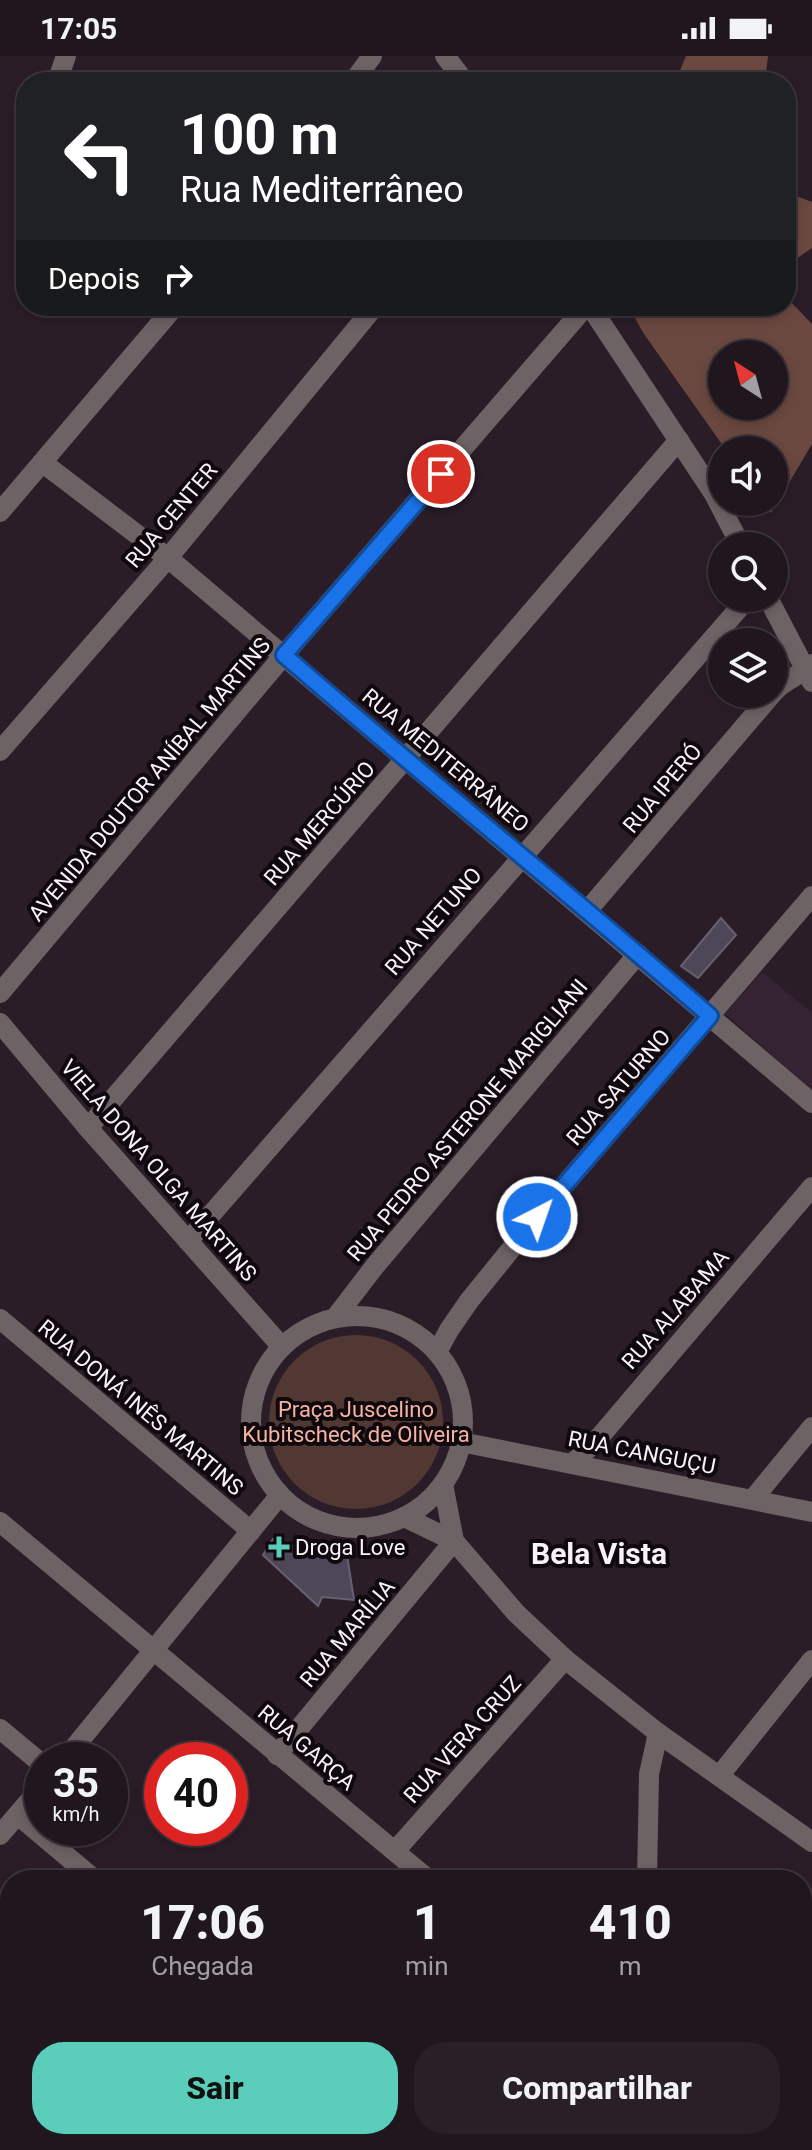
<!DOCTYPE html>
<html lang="pt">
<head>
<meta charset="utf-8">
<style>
	:root { --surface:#20161e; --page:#281f27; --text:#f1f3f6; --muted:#a29fa4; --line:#3d353c; --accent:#5bcebb }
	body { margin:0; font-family:Roboto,sans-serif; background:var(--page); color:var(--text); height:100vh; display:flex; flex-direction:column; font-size:30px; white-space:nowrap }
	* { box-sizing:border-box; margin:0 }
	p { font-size:26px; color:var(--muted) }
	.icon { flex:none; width:44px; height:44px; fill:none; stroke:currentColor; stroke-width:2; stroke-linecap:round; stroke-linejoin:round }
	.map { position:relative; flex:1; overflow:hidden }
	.panel { position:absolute; left:0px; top:1814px; width:812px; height:280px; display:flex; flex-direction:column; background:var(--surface); border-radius:32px 32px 0 0; box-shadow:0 4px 12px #0003,0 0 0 2px var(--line) }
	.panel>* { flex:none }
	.hud { position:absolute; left:16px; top:16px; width:780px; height:244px; border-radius:32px; box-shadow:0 4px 12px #0003,0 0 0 2px var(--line); background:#202124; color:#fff; overflow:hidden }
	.needle { width:52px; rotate:324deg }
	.fabs { position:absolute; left:708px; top:284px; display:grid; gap:16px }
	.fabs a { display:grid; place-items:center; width:80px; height:80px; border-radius:50%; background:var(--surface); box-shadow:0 4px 12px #0003,0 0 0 2px var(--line); font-size:40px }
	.speed { position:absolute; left:24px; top:1686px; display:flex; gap:16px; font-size:40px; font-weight:700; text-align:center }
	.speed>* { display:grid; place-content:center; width:104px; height:104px; border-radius:50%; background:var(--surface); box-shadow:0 4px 12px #0003,0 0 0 2px var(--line); line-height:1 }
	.speed small { font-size:20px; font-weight:400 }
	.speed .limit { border:12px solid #d22; background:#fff; color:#111 }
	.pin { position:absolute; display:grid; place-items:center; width:68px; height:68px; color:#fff; margin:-34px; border:4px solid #fff; border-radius:50%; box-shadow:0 2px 8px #0007 }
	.me { position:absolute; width:88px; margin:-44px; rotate:41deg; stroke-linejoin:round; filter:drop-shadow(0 0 6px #0008) }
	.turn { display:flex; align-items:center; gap:28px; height:168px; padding:0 32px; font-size:36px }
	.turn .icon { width:104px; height:104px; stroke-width:2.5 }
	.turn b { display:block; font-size:56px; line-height:68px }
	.then { display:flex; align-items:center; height:76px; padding:0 32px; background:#0003; gap:16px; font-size:30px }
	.eta { display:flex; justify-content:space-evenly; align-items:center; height:136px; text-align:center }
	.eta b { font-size:48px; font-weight:800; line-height:56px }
	.primary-button { display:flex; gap:16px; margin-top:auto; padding:16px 32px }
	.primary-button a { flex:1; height:92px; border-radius:32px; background:var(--accent); color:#111; font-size:32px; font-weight:800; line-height:92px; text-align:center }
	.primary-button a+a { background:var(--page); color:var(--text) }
	.status { display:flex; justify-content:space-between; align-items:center; height:56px; padding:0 40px; background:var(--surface); direction:ltr }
	.status svg { height:22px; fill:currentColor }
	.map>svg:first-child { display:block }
	.built { fill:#352232 }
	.green { fill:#523832 }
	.forest { fill:#6a483f; fill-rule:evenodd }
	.building { fill:#4e4758; stroke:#676072; stroke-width:2 }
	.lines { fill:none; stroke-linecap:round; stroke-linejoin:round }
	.minor { stroke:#6d6365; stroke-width:20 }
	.route-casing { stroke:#114b97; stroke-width:20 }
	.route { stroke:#1a73e8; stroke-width:14 }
	.poi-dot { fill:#5bcebb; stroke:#0f090e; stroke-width:3 }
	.labels { text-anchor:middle; stroke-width:8; stroke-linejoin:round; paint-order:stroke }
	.street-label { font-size:22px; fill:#fbf1f9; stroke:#0f090e }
	.park-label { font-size:22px; fill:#f4b3a3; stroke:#0f090e }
	.poi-label { font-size:22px; fill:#fbf1f9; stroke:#0f090e; text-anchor:start }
	.district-label { font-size:30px; font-weight:bold; fill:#fbf1f9; stroke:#0f090e }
</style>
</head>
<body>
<div class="status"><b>17:05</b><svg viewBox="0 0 49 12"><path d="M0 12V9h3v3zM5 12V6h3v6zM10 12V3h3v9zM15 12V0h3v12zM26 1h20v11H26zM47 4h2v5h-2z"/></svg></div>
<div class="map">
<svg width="812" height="2094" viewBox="0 0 812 2094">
	<rect width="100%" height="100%" fill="#2a1d28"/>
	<!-- built -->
	<polygon class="built" points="762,916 812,957 812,1034 725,958"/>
	<!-- green -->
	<circle class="green" cx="356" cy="1366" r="87"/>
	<!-- forest -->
	<g class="forest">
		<polygon points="686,0 768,0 765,26 675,26"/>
		<polygon points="786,136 812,146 812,192 786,210"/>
		<path d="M786,241l26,27v120l-41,69 -8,-11h11v-52h-48l-82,-116 -16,-28h158zM722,298h52v52h-52z"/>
	</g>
	<!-- building -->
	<g class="building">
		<polygon points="721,862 736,879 698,922 681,910"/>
		<polygon points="273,1483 296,1491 299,1485 347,1499 354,1544 322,1541 318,1550 263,1499"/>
	</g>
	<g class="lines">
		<!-- minor -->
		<g class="minor">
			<polyline points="445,0 465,26"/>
			<polyline points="57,26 66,0"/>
			<polyline points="353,26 372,0"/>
			<polyline points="590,250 714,438 741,490"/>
			<polyline points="43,407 168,502 812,1047"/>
			<polyline points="0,456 175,250"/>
			<polyline points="768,542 812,626"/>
			<path d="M774,636c11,-13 27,-16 38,-28"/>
			<polyline points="0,695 168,502 375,250"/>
			<polyline points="587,855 772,638"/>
			<polyline points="0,937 284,599 586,250"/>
			<polyline points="0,967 88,1072 282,1291"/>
			<polyline points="88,1072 679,384"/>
			<polyline points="188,1185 748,542"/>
			<circle cx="357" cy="1366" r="106"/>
			<polyline points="335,1262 375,1210 638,898"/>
			<polyline points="0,1263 251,1475"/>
			<polyline points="437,1296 449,1274 469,1245 537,1161 812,840"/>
			<polyline points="461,1386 812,1456"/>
			<polyline points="574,1406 597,1384 812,1131"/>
			<polyline points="443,1428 454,1485"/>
			<polyline points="753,1443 812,1371"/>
			<polyline points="404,1461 454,1485 516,1557 565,1603 658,1677 812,1786"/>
			<polyline points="0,1466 429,1824"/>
			<polyline points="0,1673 42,1708"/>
			<polyline points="277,1699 454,1485"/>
			<polyline points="64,1704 280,1439"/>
			<polyline points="720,1719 812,1604"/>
			<polyline points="18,1759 95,1824"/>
			<polyline points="0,1779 42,1730"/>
			<polyline points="395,1795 565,1603"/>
			<polyline points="647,1824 649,1718 658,1677"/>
			<polyline points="0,1980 10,1988"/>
			<polyline points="802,2013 810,1975"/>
			<polyline points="802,2044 811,2094"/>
			<polyline points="126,2084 138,2094"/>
			<polyline points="405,2084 416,2094"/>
			<polyline points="652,2084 653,2094"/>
			<polyline points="278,2094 288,2084"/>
			<polyline points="449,2094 450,2084"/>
		</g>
	</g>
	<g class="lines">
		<defs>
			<path id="route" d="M441,418l-157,181c140,122 286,239 426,361l-173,201"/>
		</defs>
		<!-- route casing -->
		<use href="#route" class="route-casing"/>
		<!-- route -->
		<use href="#route" class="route"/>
	</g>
	<!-- markers -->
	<path class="poi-dot" d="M275 1479h8v8h8v8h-8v8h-8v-8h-8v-8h8z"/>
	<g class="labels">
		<!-- street labels -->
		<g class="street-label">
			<text transform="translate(171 459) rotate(-50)" y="8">RUA CENTER</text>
			<text transform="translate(446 704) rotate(40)" y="8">RUA MEDITERRÂNEO</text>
			<text transform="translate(149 723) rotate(-50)" y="8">AVENIDA DOUTOR ANÍBAL MARTINS</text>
			<text transform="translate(662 732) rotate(-50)" y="8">RUA IPERÓ</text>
			<text transform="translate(319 767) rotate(-49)" y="8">RUA MERCÚRIO</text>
			<text transform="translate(433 865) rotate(-49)" y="8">RUA NETUNO</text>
			<text transform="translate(618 1031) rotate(-49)" y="8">RUA SATURNO</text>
			<text transform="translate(467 1064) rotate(-50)" y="8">RUA PEDRO ASTERONE MARIGLIANI</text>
			<text transform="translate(159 1114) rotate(49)" y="8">VIELA DONA OLGA MARTINS</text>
			<text transform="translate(675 1253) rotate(-49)" y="8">RUA ALABAMA</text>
			<text transform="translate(141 1351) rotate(40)" y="8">RUA DONÁ INÊS MARTINS</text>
			<text transform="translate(642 1396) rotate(11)" y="8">RUA CANGUÇU</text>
			<text transform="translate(347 1577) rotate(-50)" y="8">RUA MARÍLIA</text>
			<text transform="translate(462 1683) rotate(-48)" y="8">RUA VERA CRUZ</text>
			<text transform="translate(307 1691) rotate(40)" y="8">RUA GARÇA</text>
		</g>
		<!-- park labels -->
		<g class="park-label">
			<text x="356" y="1361">Praça Juscelino<tspan x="356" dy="25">Kubitscheck de Oliveira</tspan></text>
		</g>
		<!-- poi labels -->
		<g class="poi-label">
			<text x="295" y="1499">Droga Love</text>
		</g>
		<!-- district labels -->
		<g class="district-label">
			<text x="599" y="1508">Bela Vista</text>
		</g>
	</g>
</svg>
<div class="fabs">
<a><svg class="needle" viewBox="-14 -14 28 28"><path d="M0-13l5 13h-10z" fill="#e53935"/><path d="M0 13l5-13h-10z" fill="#a29fa4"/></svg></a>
<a><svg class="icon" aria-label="sound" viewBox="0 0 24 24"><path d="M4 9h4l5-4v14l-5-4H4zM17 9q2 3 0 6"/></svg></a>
<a><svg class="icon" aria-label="search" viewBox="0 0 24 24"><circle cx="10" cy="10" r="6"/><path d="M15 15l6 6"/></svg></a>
<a><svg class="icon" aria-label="layers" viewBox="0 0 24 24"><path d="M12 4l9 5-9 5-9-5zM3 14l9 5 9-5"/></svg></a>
</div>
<div class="speed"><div>35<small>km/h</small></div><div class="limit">40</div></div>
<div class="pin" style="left:441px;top:418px;background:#d93025"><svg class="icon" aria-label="arrive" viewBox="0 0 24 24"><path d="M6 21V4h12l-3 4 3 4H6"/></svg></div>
<svg class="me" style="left:537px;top:1161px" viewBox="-20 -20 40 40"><circle r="17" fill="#1a73e8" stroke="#fff" stroke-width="3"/><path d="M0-11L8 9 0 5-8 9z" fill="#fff"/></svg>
<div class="hud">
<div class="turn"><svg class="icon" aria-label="left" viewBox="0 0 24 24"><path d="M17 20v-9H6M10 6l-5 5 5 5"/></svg><div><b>100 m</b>Rua Mediterrâneo</div></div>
<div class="then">Depois<svg class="icon" aria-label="right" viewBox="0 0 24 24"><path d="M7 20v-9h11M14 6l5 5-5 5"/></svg></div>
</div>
<section class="panel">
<div class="eta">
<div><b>17:06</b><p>Chegada</p></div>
<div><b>1</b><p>min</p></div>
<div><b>410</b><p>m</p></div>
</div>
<div class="primary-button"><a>Sair</a><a>Compartilhar</a></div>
</section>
</div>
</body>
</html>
